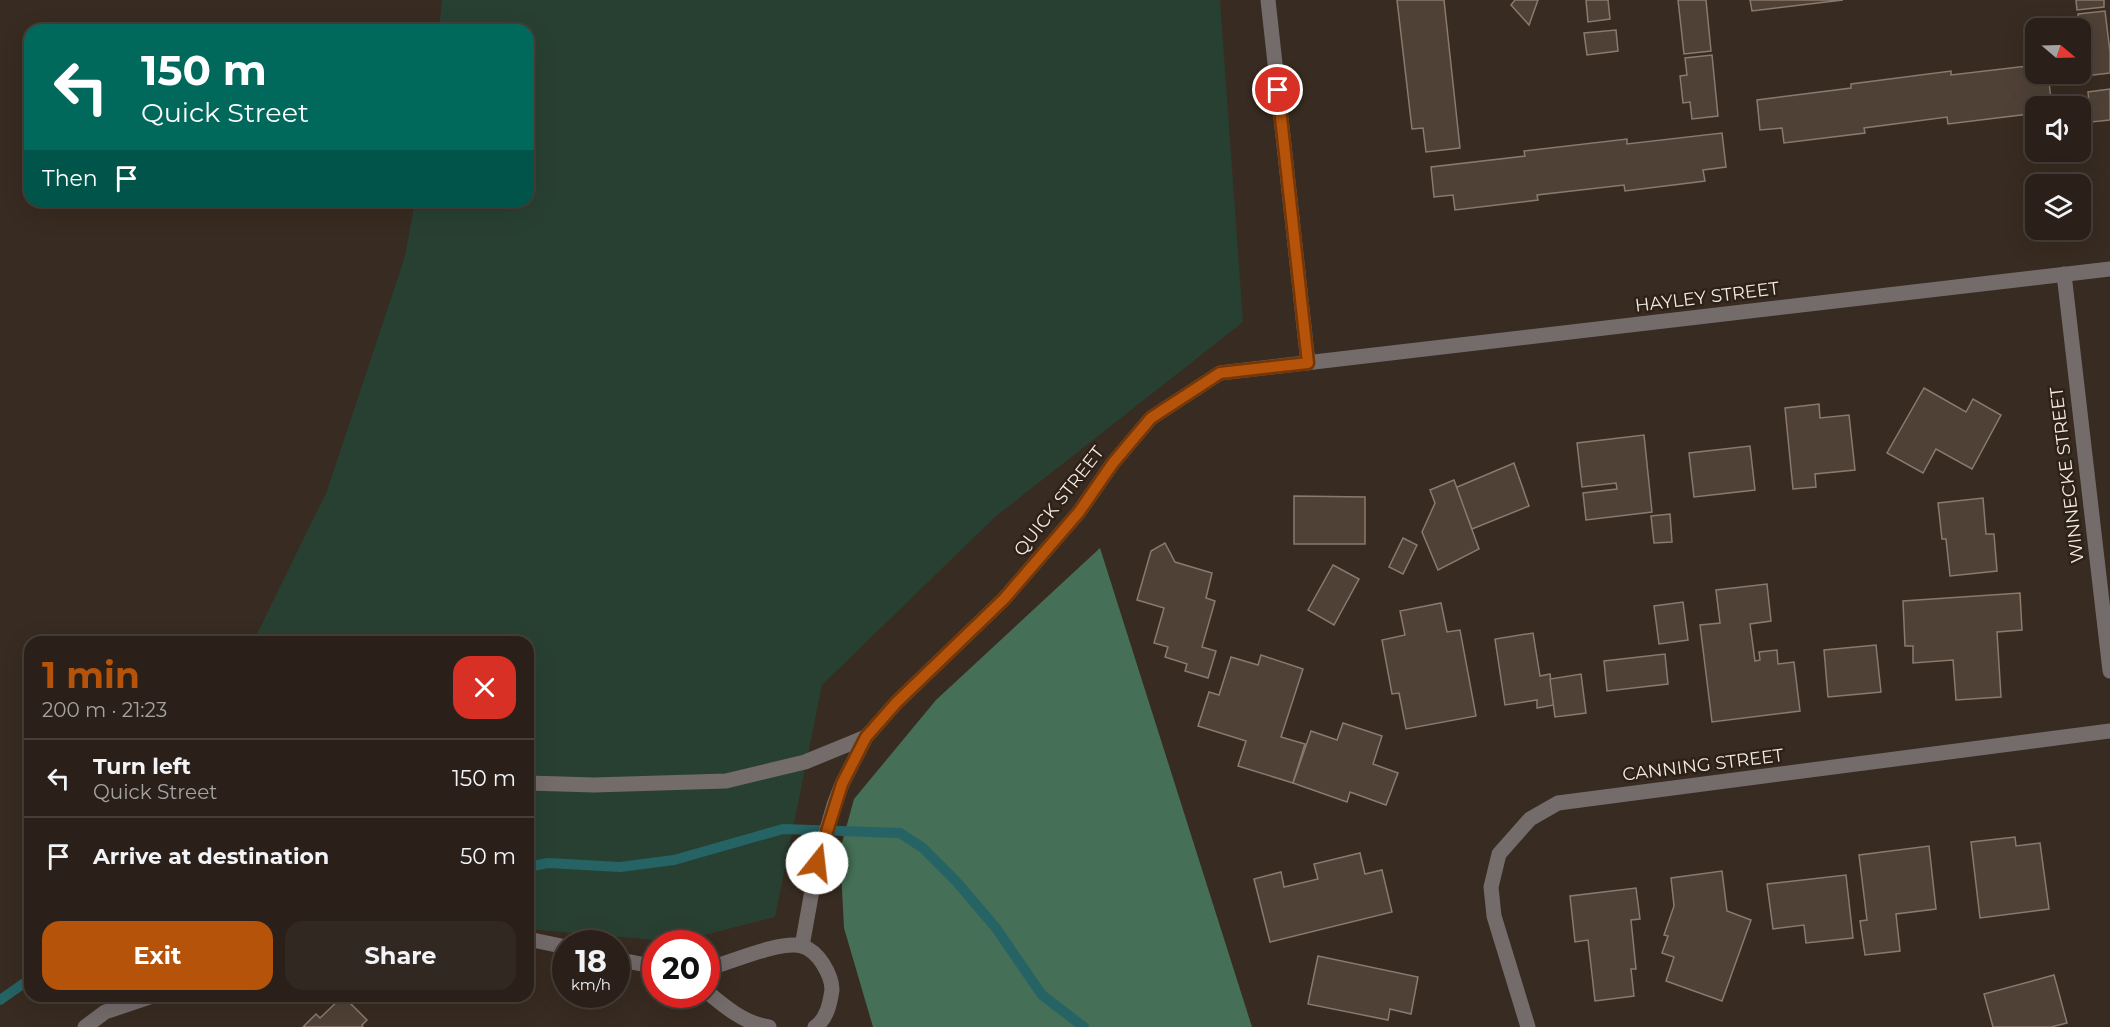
<!DOCTYPE html>
<html lang="en">
<head>
<meta charset="utf-8">
<style>
	:root { --surface:#2a2019; --page:#322822; --text:#f1f3f6; --muted:#a5a3a2; --line:#463e38; --accent:#b45309 }
	body { margin:0; font-family:Montserrat,sans-serif; background:var(--page); color:var(--text); height:100vh; display:flex; flex-direction:column; font-size:22px; white-space:nowrap }
	* { box-sizing:border-box; margin:0 }
	p { font-size:20px; color:var(--muted) }
	.icon { flex:none; width:33px; height:33px; fill:none; stroke:currentColor; stroke-width:2; stroke-linecap:round; stroke-linejoin:round }
	.map { position:relative; flex:1; overflow:hidden }
	.side { position:absolute; left:24px; top:636px; width:510px; height:366px; display:flex; flex-direction:column; background:var(--surface); border-radius:18px; box-shadow:0 6px 24px #0002,0 0 0 2px var(--line) }
	.side>* { flex:none }
	.banner { position:absolute; left:24px; top:24px; width:510px; height:183px; border-radius:18px; box-shadow:0 6px 24px #0002,0 0 0 2px var(--line); background:#00695c; color:#fff; overflow:hidden }
	.needle { width:39px; rotate:109deg }
	.fabs { position:absolute; left:2025px; top:18px; display:grid; gap:12px }
	.fabs a { display:grid; place-items:center; width:66px; height:66px; border-radius:12px; background:var(--surface); box-shadow:0 6px 24px #0002,0 0 0 2px var(--line); font-size:30px }
	.speed { position:absolute; left:552px; top:930px; display:flex; gap:12px; font-size:30px; font-weight:700; text-align:center }
	.speed>* { display:grid; place-content:center; width:78px; height:78px; border-radius:50%; background:var(--surface); box-shadow:0 6px 24px #0002,0 0 0 2px var(--line); line-height:1 }
	.speed small { font-size:15px; font-weight:400 }
	.speed .limit { border:9px solid #d22; background:#fff; color:#111 }
	.pin { position:absolute; display:grid; place-items:center; width:51px; height:51px; color:#fff; margin:-26px; border:3px solid #fff; border-radius:50%; box-shadow:0 2px 6px #0007 }
	.me { position:absolute; width:66px; margin:-33px; rotate:16deg; stroke-linejoin:round; filter:drop-shadow(0 0 4px #0008) }
	.turn { display:flex; align-items:center; gap:21px; height:126px; padding:0 18px; font-size:27px }
	.turn .icon { width:78px; height:78px; stroke-width:2.5 }
	.turn b { display:block; font-size:42px; line-height:51px }
	.then { display:flex; align-items:center; height:57px; padding:0 18px; background:#0003; gap:12px; font-size:22px }
	.round { display:grid; place-items:center; flex:none; width:63px; height:63px; border-radius:18px; background:var(--page) }
	.summary { display:flex; align-items:center; justify-content:space-between; height:102px; padding:0 18px }
	h1 { font-size:36px; font-weight:700; line-height:45px; color:var(--accent) }
	.button { display:flex; gap:12px; margin-top:auto; padding:12px 18px }
	.button a { flex:1; height:69px; border-radius:18px; background:var(--accent); color:#fff; font-size:24px; font-weight:700; line-height:69px; text-align:center }
	.button a+a { background:var(--page); color:var(--text) }
	ul { padding:0; list-style:none }
	li { display:flex; align-items:center; gap:18px; height:78px; padding:0 18px; border-top:2px solid var(--line) }
	li div { flex:1 }
	li b { display:block; font-size:22px }
	li em { font-style:normal }
	.map>svg:first-child { display:block }
	.green { fill:#284032 }
	.forest { fill:#456f56 }
	.lines { fill:none; stroke-linecap:round; stroke-linejoin:round }
	.stream { stroke:#256365; stroke-width:10 }
	.building { fill:#4f4136; stroke:#8a7a6e; stroke-width:1.5 }
	.minor { stroke:#746b6b; stroke-width:15 }
	.route-casing { stroke:#753606; stroke-width:15 }
	.route { stroke:#b45309; stroke-width:10 }
	.labels { text-anchor:middle; stroke-width:5; stroke-linejoin:round; paint-order:stroke }
	.street-label { font-size:18px; fill:#f3ebe4; stroke:#2e2117 }
</style>
</head>
<body>
<div class="map">
<svg width="2110" height="1027" viewBox="0 0 2110 1027">
	<rect width="100%" height="100%" fill="#382b21"/>
	<!-- green -->
	<polygon class="green" points="442,0 1220,0 1243,322 995,517 822,685 775,917 677,942 528,929 528,642 253,642 327,491 405,256 415,201 528,201 528,30 439,30"/>
	<!-- forest -->
	<polygon class="forest" points="1100,548 1252,1027 873,1027 844,928 840,850 854,799 936,700"/>
	<g class="lines">
		<!-- stream -->
		<g class="stream">
			<polyline points="528,867 548,863 620,867 674,860 783,829 900,833 923,848 955,880 996,928 1042,995 1084,1027"/>
			<polyline points="0,1000 30,979"/>
		</g>
	</g>
	<!-- building -->
	<g class="building">
		<polygon points="1397,0 1444,0 1460,148 1426,152 1423,128 1412,129"/>
		<polygon points="1515,0 1538,0 1529,25 1511,5"/>
		<polygon points="1586,0 1608,0 1610,19 1588,22"/>
		<polygon points="1678,0 1706,0 1711,51 1684,54"/>
		<polygon points="1750,0 1843,0 1752,11"/>
		<polygon points="2076,0 2104,0 2104,7 2077,10"/>
		<polygon points="2105,11 2110,52 2110,73 2085,76 2078,14"/>
		<polygon points="1616,30 1618,51 1587,55 1584,33"/>
		<polygon points="1712,55 1718,116 1692,119 1690,102 1683,103 1680,76 1687,75 1685,58"/>
		<polygon points="2036,65 2036,74 2048,74 2051,99 2028,102 2029,114 1948,124 1947,117 1864,128 1865,133 1784,143 1782,128 1760,130 1757,100 1851,88 1851,84 1951,71 1951,75"/>
		<polygon points="2110,89 2110,120 2091,122 2088,92"/>
		<polygon points="1722,133 1726,167 1703,170 1705,181 1625,191 1624,185 1537,195 1538,200 1455,210 1453,195 1434,197 1431,167 1525,156 1524,151 1627,139 1627,144"/>
		<polygon points="1924,388 1966,412 1973,399 2001,415 1972,469 1936,449 1923,473 1887,453"/>
		<polygon points="1819,404 1820,418 1849,415 1855,470 1815,474 1816,487 1793,489 1785,408"/>
		<polygon points="1644,435 1652,512 1586,520 1583,493 1617,489 1616,483 1582,487 1577,443"/>
		<polygon points="1750,446 1755,490 1694,497 1689,453"/>
		<polygon points="1514,463 1529,506 1472,529 1455,488"/>
		<polygon points="1454,480 1479,549 1438,570 1422,532 1435,503 1430,490"/>
		<polygon points="1294,496 1365,497 1365,544 1294,544"/>
		<polygon points="1983,498 1986,534 1994,534 1997,571 1950,576 1946,539 1942,539 1938,503"/>
		<polygon points="1670,514 1672,542 1654,543 1651,516"/>
		<polygon points="1403,538 1417,545 1403,574 1389,567"/>
		<polygon points="1165,543 1175,562 1212,573 1206,598 1215,601 1202,647 1216,651 1208,678 1185,671 1187,664 1165,657 1168,647 1154,643 1164,608 1137,600 1151,551"/>
		<polygon points="1333,565 1359,579 1334,625 1308,610"/>
		<polygon points="1767,584 1771,621 1750,624 1755,661 1760,660 1759,652 1777,650 1778,664 1794,662 1800,711 1712,722 1700,625 1720,623 1716,590"/>
		<polygon points="2020,593 2022,630 1997,632 2001,697 1956,700 1953,660 1913,663 1913,646 1905,646 1903,601"/>
		<polygon points="1683,602 1688,640 1659,644 1654,606"/>
		<polygon points="1441,603 1447,632 1460,630 1476,716 1406,729 1399,693 1392,694 1382,640 1405,635 1400,611"/>
		<polygon points="1533,633 1540,676 1550,674 1554,705 1537,708 1537,700 1505,705 1495,639"/>
		<polygon points="1876,645 1881,692 1828,697 1824,650"/>
		<polygon points="1665,654 1668,684 1607,691 1604,661"/>
		<polygon points="1261,655 1303,669 1281,737 1305,744 1293,783 1238,766 1246,741 1198,726 1209,692 1219,695 1231,657 1258,665"/>
		<polygon points="1581,674 1586,713 1555,717 1550,679"/>
		<polygon points="1343,723 1382,736 1373,764 1398,773 1386,805 1350,792 1347,802 1293,783 1311,731 1337,740"/>
		<polygon points="2015,837 2016,846 2040,843 2049,909 1980,918 1971,842"/>
		<polygon points="1929,846 1936,909 1896,914 1900,951 1865,955 1860,921 1867,920 1859,855"/>
		<polygon points="1360,853 1365,874 1382,870 1392,912 1270,942 1254,879 1281,872 1284,887 1318,879 1314,864"/>
		<polygon points="1722,871 1727,911 1751,920 1722,1001 1666,981 1674,957 1662,953 1668,936 1664,935 1674,906 1671,878"/>
		<polygon points="1846,875 1853,938 1806,943 1804,925 1773,929 1767,884"/>
		<polygon points="1636,888 1640,919 1631,920 1636,969 1631,969 1634,996 1595,1001 1588,940 1575,942 1570,896"/>
		<polygon points="1318,956 1418,977 1411,1014 1390,1009 1388,1020 1308,1004"/>
		<polygon points="2054,975 2067,1023 2051,1027 1993,1027 1984,994"/>
		<polygon points="343,996 367,1020 362,1025 363,1027 303,1027 316,1014 320,1018"/>
	</g>
	<g class="lines">
		<!-- minor -->
		<g class="minor">
			<polyline points="1268,0 1308,363"/>
			<polyline points="2064,274 2110,671"/>
			<polyline points="528,783 594,785 726,781 805,762 866,737"/>
			<polyline points="528,939 566,947"/>
			<polyline points="802,946 817,863 834,805 842,784 866,737 897,702 1004,599 1079,512 1113,463 1151,418 1220,373 2110,269"/>
			<polyline points="616,959 656,967"/>
			<path d="M706,969c24,-6 74,-29 96,-23 9,3 16,10 21,18 5,8 9,16 9,26 -2,13 -5,29 -17,37"/>
			<path d="M706,991c19,16 38,32 63,36"/>
			<polyline points="85,1027 105,1012 153,996"/>
			<polyline points="1528,1027 1494,916 1491,887 1499,854 1530,819 1558,803 2110,731"/>
		</g>
	</g>
	<g class="lines">
		<defs>
			<polyline id="route" points="817,863 842,784 866,737 897,702 1004,599 1079,512 1113,463 1151,418 1220,373 1308,363 1278,90"/>
		</defs>
		<!-- route casing -->
		<use href="#route" class="route-casing"/>
		<!-- route -->
		<use href="#route" class="route"/>
	</g>
	<g class="labels">
		<!-- street labels -->
		<g class="street-label">
			<text transform="translate(1707 297) rotate(-7)" y="6">HAYLEY STREET</text>
			<text transform="translate(2067 475) rotate(-97)" y="6">WINNECKE STREET</text>
			<text transform="translate(1059 501) rotate(-52)" y="6">QUICK STREET</text>
			<text transform="translate(1703 765) rotate(-7)" y="6">CANNING STREET</text>
		</g>
	</g>
</svg>
<div class="fabs">
<a><svg class="needle" viewBox="-14 -14 28 28"><path d="M0-13l5 13h-10z" fill="#e53935"/><path d="M0 13l5-13h-10z" fill="#a5a3a2"/></svg></a>
<a><svg class="icon" aria-label="sound" viewBox="0 0 24 24"><path d="M4 9h4l5-4v14l-5-4H4zM17 9q2 3 0 6"/></svg></a>
<a><svg class="icon" aria-label="layers" viewBox="0 0 24 24"><path d="M12 4l9 5-9 5-9-5zM3 14l9 5 9-5"/></svg></a>
</div>
<div class="speed"><div>18<small>km/h</small></div><div class="limit">20</div></div>
<div class="pin" style="left:1278px;top:90px;background:#d93025"><svg class="icon" aria-label="arrive" viewBox="0 0 24 24"><path d="M6 21V4h12l-3 4 3 4H6"/></svg></div>
<svg class="me" style="left:817px;top:863px" viewBox="-20 -20 40 40"><circle r="19" fill="#fff"/><path d="M0-13L10 11 0 6-10 11z" fill="#b45309"/></svg>
<div class="banner">
<div class="turn"><svg class="icon" aria-label="left" viewBox="0 0 24 24"><path d="M17 20v-9H6M10 6l-5 5 5 5"/></svg><div><b>150 m</b>Quick Street</div></div>
<div class="then">Then<svg class="icon" aria-label="arrive" viewBox="0 0 24 24"><path d="M6 21V4h12l-3 4 3 4H6"/></svg></div>
</div>
<section class="side">
<div class="summary"><div><h1>1 min</h1><p>200 m · 21:23</p></div><a class="round" style="background:#d93025;color:#fff"><svg class="icon" aria-label="close" viewBox="0 0 24 24"><path d="M6 6l12 12M18 6L6 18"/></svg></a></div>
<ul>
<li><svg class="icon" aria-label="left" viewBox="0 0 24 24"><path d="M17 20v-9H6M10 6l-5 5 5 5"/></svg><div><b>Turn left</b><p>Quick Street</p></div><em>150 m</em></li>
<li><svg class="icon" aria-label="arrive" viewBox="0 0 24 24"><path d="M6 21V4h12l-3 4 3 4H6"/></svg><div><b>Arrive at destination</b></div><em>50 m</em></li>
</ul>
<div class="button"><a>Exit</a><a>Share</a></div>
</section>
</div>
</body>
</html>
